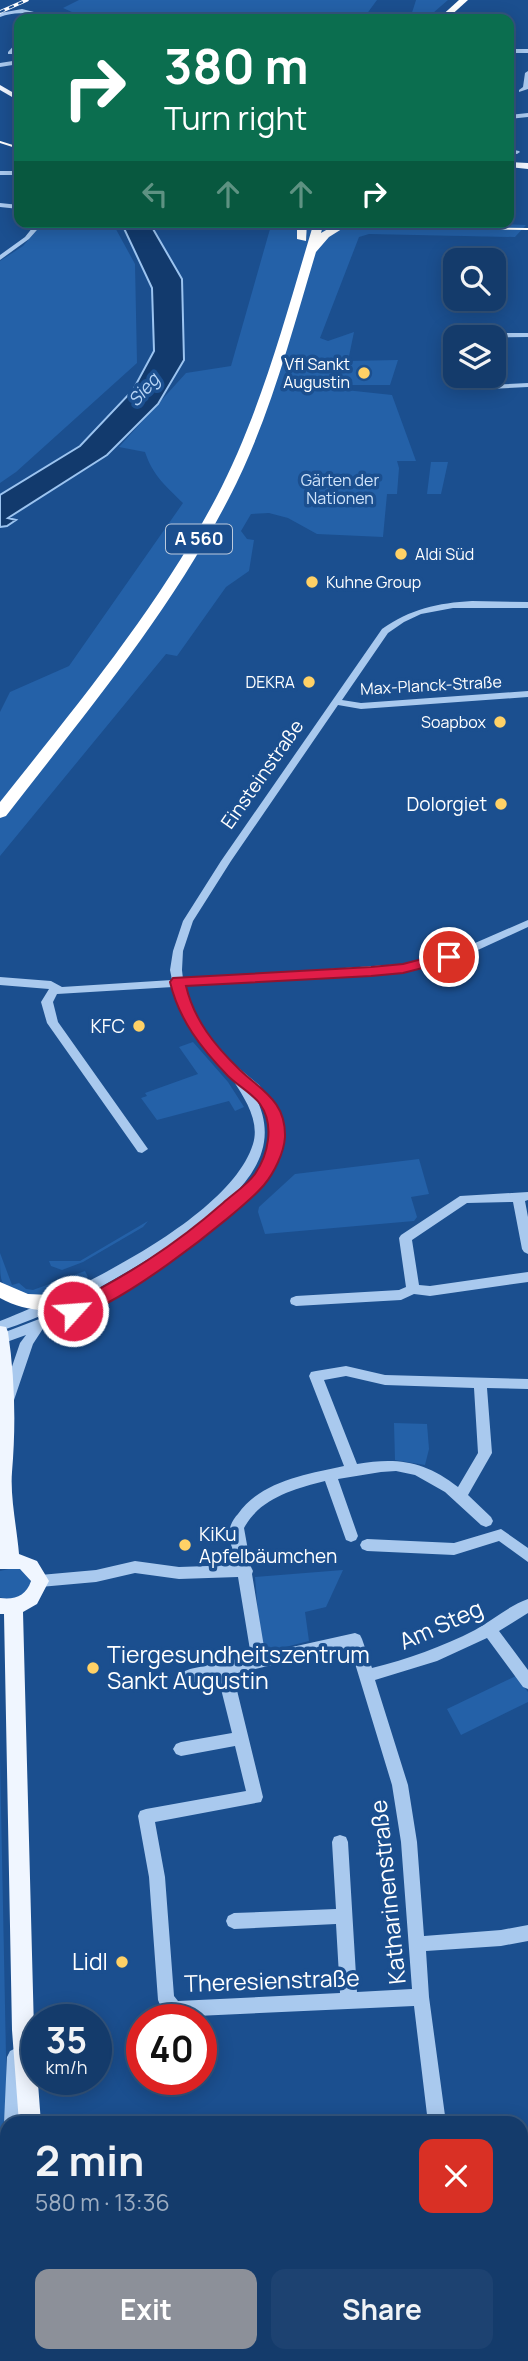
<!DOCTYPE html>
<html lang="en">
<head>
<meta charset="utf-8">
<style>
	:root { --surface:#143b6b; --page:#1d4271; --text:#f1f3f6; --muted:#9dadc1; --line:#33557e; --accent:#8c9099 }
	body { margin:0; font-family:Manrope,sans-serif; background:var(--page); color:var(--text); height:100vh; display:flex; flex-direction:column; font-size:26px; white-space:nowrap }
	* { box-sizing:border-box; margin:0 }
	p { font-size:23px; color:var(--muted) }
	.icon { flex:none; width:38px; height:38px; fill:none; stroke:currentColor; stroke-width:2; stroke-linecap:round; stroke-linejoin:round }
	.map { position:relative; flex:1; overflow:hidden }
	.drawer { position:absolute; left:0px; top:2116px; width:528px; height:247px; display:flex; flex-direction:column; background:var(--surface); border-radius:21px 21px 0 0; box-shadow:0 4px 18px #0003,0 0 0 2px var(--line) }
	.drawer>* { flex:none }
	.top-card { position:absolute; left:14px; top:14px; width:500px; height:214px; border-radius:14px; box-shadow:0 4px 18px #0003,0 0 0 2px var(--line); background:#0b6e4f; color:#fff; overflow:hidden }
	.controls { position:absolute; left:443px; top:248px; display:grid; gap:14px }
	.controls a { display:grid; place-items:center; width:63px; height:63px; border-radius:14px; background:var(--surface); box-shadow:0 4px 18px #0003,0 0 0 2px var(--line); font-size:35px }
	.speed { position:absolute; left:21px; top:2004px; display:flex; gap:14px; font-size:35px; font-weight:700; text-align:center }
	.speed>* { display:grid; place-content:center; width:91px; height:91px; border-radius:50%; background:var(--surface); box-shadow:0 4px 18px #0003,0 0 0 2px var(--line); line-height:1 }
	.speed small { font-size:18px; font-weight:400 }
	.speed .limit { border:10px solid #d22; background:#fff; color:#111 }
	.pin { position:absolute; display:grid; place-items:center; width:60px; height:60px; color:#fff; margin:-30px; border:4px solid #fff; border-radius:50%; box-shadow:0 2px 7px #0007 }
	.me { position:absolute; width:77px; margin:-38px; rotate:64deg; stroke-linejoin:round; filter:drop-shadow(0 0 5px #0008) }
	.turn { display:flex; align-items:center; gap:24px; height:147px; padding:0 35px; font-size:32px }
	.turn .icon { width:91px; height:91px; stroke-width:2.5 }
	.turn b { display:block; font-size:49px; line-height:60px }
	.lanes { display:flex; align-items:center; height:66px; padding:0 35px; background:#0003; justify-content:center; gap:35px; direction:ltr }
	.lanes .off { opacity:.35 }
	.round { display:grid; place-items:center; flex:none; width:74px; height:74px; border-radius:14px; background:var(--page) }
	.headline { display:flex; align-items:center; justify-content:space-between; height:119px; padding:0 35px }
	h1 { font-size:42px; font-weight:700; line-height:52px }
	.cta { display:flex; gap:14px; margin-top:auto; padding:14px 35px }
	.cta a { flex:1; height:80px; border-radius:14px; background:var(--accent); color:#fff; font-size:28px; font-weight:700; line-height:80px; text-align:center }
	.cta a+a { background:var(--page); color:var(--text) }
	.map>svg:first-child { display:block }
	.green { fill:#2461a8 }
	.water { fill:#123a6d; stroke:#9cc4f0; stroke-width:2 }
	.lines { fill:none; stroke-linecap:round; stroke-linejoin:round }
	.minor { fill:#a9c9ee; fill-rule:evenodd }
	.major { fill:#f0f6ff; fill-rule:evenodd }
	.highway { fill:#fff; fill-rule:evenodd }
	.tram { stroke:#fff; stroke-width:2 }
	.rail-casing { stroke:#fff; stroke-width:3.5 }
	.rail { stroke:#1b4f8f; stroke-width:2; stroke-dasharray:5; stroke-linecap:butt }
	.route { fill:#e11d48; stroke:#92132f; stroke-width:2 }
	.poi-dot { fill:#ffd166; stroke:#1b4f8f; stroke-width:2.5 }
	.labels { text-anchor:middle; stroke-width:7; stroke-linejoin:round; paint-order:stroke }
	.far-poi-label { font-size:16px; fill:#fff; stroke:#1b4f8f; text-anchor:end }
	.far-park-label { font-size:16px; fill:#cfe3fa; stroke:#1b4f8f }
	.far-street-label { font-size:16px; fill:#fff; stroke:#1b4f8f }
	.far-water-label { font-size:18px; font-style:italic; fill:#b5d3f5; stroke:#1b4f8f }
	.shield { fill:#1b4f8f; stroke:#bbcadd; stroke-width:2 }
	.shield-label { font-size:18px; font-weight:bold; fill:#fff }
	.street-label { font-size:19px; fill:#fff; stroke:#1b4f8f }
	.poi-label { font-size:19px; fill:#fff; stroke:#1b4f8f; text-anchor:end }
	.near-street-label { font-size:23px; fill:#fff; stroke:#1b4f8f }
	.near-poi-label { font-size:23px; fill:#fff; stroke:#1b4f8f; text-anchor:start }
</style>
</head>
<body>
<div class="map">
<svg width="528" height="2361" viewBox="0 0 528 2361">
	<rect width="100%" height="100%" fill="#1b4f8f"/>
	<!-- green -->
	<g class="green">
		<polygon points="79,0 377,0 363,19 66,19 72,12 63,8"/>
		<polygon points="416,0 448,0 426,19 410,19"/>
		<polygon points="44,222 112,222 135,264 137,363 16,472 0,483 0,261 23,246"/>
		<path d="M272,222h171l83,3 -11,12 -146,-3 -10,3 -39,101 8,3 26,-9 -6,29 50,-1 -8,25h-53l-1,4 56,6 24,66h-19l2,7 -2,26h-10l-4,43 -66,-3 -29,-16 -19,-5 -18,1 -10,17 6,8 7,1 -5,31 -23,16 -49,69 -11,-2 -166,202v-144l10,-20 59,-26 114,-163c-17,-17 -30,-27 -38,-51l-26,-5 67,-74 45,-7z"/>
		<polygon points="431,462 448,462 441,494 427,494"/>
		<polygon points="193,1042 228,1082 244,1107 235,1111 229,1101 157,1120 141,1098 147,1096 145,1093 198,1074 179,1047"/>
		<polygon points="419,1159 429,1194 411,1197 417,1217 414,1221 265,1234 258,1212 259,1207 295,1174"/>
		<polygon points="148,1221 143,1227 83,1262 62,1270 51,1266 49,1261 80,1261"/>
		<path d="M0,1253l12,32 7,-2 7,6 7,1 52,-19 3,6 -54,21c-34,-13 -34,-7 -34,-45z"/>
		<polygon points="394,1423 427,1424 429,1449 425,1465 395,1460"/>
		<path d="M17,1567c29,13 6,40 -17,30v-26z"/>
		<polygon points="343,1570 326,1607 305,1612 309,1641 266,1652 260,1638 255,1577"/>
		<polygon points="516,1676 528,1692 528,1702 461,1735 447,1709"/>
		<polygon points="0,1758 7,2105 0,2144"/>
	</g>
	<!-- water -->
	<polygon class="water" points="121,222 149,222 182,279 184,360 158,404 107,455 8,518 16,520 7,526 0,527 0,495 80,446 133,390 154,351 152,288"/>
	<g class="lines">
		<!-- minor -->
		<g class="minor">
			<path d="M22,9l12,3 12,5 -2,2h-6l1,-2c-14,-5 -25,-5 -39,0v-4z"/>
			<polygon points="19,40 19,45 12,54 8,54 8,52"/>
			<rect x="509" y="49" width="19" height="4"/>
			<polygon points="19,60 19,64 0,67 0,63"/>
			<polygon points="528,71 528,89 519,92 519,90 523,87 525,73"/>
			<polygon points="528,113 528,117 509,119 509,115"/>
			<polygon points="509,149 519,151 520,152 517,154 509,153"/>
			<rect x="0" y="171" width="19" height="4"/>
			<polygon points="0,203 19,205 19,209 0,207"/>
			<polygon points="37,222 44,222 29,239 0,260 0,255 25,237"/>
			<polygon points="483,333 528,333 528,337 463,338"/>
			<polygon points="528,383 528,387 468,390 464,388 468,386"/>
			<path d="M472,601l56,1v6h-75l-32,6 -17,8 -16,11 -46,67 19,3 167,-12v6l-167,12 -23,-4 -107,156 -38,60 -10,30 -1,19 1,9 220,-15 56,-14 69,-30v7l-61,28 -64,17 -219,14 14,38 24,30 37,31 17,22 7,21 -1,18 -10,24 -9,14 -36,33 -87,65 -62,32 -34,13 -11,17 -19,56h-10l-2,-4 18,-53 6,-8 -25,9 -1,-10 68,-26 62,-32 54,-40c-57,38 -119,74 -184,95v-10c69,-27 230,-102 253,-177 7,-23 -8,-45 -20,-64l2,-3c-28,-23 -55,-53 -62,-90l-116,7 -4,8 5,20 90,127 -6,4 -4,-1 -91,-129 -6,-21 8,-13 -49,-4v-8l51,4 11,6 110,-7 -2,-10 3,-19 10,-30 38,-60 161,-232c28,-20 56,-26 90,-28zM255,1096c43,56 -13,98 -56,130 41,-34 86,-73 56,-130z"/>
			<polygon points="528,1192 528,1200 525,1201 528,1217 528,1254 524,1252 522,1249 513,1202 467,1203 412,1240 419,1285 430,1286 528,1272 528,1282 430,1296 414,1294 401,1300 296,1306 291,1304 290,1301 291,1298 296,1296 399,1290 406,1287 399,1238 401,1235 460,1196"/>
			<path d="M346,1366l39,9 143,4v10l-41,-1 5,65 -24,42 23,22 2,4 -2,4 -5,2 -5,-2 -36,-33 -30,-17 -19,-4 -15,1 -43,7 20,57 -2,4 -5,2 -5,-2 -21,-59c-31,8 -65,17 -81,47l7,39 2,4 -1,3 13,79 90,-20 5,2 2,4 10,29c36,-9 70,-21 103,-38 18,-10 35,-25 53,-31v14l-29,18 29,39v19l-5,-2 -36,-49 -50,23 -62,19 33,105 9,57 7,94 77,-6 27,-5v16l-27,5 -75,5 3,46 17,126h-18l-14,-117 -239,11c-8,-3 -14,-9 -17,-17l-9,-123 -11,-61 2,-5 6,-2 100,-18 -11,-45 -54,10 -5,-2 -3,-5 3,-5 5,-2 51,-9 -14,-56 -28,6 -5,-2 -3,-5 3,-5 5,-2 61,-13 -13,-79 -59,2 -44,-6 -39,9 -56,5 -5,-2 -2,-4 2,-4 5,-2 56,-5 39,-9 44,6 57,-2c-2,-11 -8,-26 -6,-37 1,-5 5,-11 8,-14 23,-33 69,-40 106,-48l-35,-90 2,-4 5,-1zM346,1376l39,9 89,3 4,65 -20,34c-33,-26 -61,-30 -101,-23l-33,-84zM350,1647l42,138 9,57 11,147 -55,3 -9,-150 -2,-5 -6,-2 -6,2 -2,5 4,67 -102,4 -6,3 -2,5 2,5 6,3 102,-5 4,69 -162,8 -4,-5 -9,-119 -10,-55 106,-20 2,-5 -30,-123z"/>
			<polygon points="501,1529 528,1548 528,1562 499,1541 454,1555 367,1551 362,1549 360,1545 362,1541 367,1539 454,1543"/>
			<polygon points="16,2048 22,2051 25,2057 22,2123 7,2123 7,2129 4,2123 7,2057 10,2051"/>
			<polygon points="7,2165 7,2200 0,2204 0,2169"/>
			<polygon points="7,2210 7,2228 0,2231 0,2213"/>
			<rect x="190" y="2356" width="18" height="5"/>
			<polygon points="457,2356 475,2356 477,2361 459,2361"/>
		</g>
		<!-- major -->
		<g class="major">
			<polygon points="0,85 19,96 19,101 0,90"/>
			<polygon points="509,162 528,163 528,169 509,167"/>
			<path d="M0,1326l6,1 2,5c7,47 8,93 4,140 -2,25 5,57 7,82l18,7 12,20 -12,23 -14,8 11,418 7,93h-22l-7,-93 -8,-416h-4v-16c15,2 26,-2 31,-17l-11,-12h-20z"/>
			<polygon points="528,2151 528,2173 522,2175 522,2153"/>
		</g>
		<!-- highway -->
		<g class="highway">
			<polygon points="459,0 468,0 447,19 438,19"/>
			<polygon points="297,222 307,222 306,241 297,239"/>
			<path d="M314,222h10l-3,11 19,-11h13l-24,15 -13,15c-25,83 -47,169 -87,246 -60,116 -144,216 -223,318l-6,2v-16c77,-97 157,-193 216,-304 45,-86 70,-183 98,-276z"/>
			<path d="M0,1282l28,12 44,2 3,5 -3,5c-25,8 -50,4 -72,-8z"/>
		</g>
		<!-- tram -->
		<g class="tram">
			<polyline points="0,142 19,148"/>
			<polyline points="335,222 391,227 528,229"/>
		</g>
		<defs>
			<polyline id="rail" points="0,12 27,0"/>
		</defs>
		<!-- rail casing -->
		<use href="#rail" class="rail-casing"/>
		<!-- rail -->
		<use href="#rail" class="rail"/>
	</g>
	<!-- route -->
	<path class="route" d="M449,952l7,5 -2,3 -51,13 -32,3 -185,10c8,34 29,60 54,84 22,21 46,31 45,67 -1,16 -11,36 -21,48 -23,27 -166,140 -197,130l-2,-4 2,-5c59,-30 106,-59 156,-103 10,-9 24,-18 32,-29 13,-19 20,-49 5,-70 -8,-11 -22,-18 -32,-28 -27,-28 -49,-56 -58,-94l3,-4 198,-11 32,-3z"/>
	<!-- markers -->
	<g class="poi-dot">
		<circle cx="364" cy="373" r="7"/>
		<circle cx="401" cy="554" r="7"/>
		<circle cx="312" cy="582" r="7"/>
		<circle cx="309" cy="682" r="7"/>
		<circle cx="500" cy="722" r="7"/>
		<circle cx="501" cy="804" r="7"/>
		<circle cx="139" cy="1026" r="7"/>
		<circle cx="185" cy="1545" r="7"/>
		<circle cx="93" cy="1668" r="7"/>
		<circle cx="122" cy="1962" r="7"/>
	</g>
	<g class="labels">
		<!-- far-poi labels -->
		<g class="far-poi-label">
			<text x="350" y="370">Vfl Sankt<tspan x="350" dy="18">Augustin</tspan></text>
			<text x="415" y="560" text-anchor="start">Aldi Süd</text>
			<text x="326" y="588" text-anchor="start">Kuhne Group</text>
			<text x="295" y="688">DEKRA</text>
			<text x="486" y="728">Soapbox</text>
		</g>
		<!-- far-park labels -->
		<g class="far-park-label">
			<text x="340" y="486">Gärten der<tspan x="340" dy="18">Nationen</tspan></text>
		</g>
		<!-- far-street labels -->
		<g class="far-street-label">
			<text transform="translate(431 685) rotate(-3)" y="6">Max-Planck-Straße</text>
		</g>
		<!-- far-water labels -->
		<g class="far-water-label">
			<text transform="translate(144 390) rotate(-49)" y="6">Sieg</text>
		</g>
		<!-- shield labels -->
		<rect class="shield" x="166" y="524.5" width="66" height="29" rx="5"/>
		<g class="shield-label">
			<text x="199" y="545">A 560</text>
		</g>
		<!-- street labels -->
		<g class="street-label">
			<text transform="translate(262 774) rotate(-55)" y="7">Einsteinstraße</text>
		</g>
		<!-- poi labels -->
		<g class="poi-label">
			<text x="487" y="811">Dolorgiet</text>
			<text x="125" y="1033">KFC</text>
			<text x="199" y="1541" text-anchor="start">KiKu<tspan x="199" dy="22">Apfelbäumchen</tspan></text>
		</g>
		<!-- near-street labels -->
		<g class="near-street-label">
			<text transform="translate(441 1625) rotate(-24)" y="8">Am Steg</text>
			<text transform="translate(388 1892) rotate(-96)" y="8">Katharinenstraße</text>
			<text transform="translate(272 1981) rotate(-2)" y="8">Theresienstraße</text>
		</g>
		<!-- near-poi labels -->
		<g class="near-poi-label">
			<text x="107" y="1663">Tiergesundheitszentrum<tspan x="107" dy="26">Sankt Augustin</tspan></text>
			<text x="108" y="1970" text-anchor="end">Lidl</text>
		</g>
	</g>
</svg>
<div class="controls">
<a><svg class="icon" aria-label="search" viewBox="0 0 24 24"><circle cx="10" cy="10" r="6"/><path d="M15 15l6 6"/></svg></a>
<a><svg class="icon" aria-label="layers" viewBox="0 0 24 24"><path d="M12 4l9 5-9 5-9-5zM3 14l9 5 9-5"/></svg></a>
</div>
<div class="speed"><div>35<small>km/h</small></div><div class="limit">40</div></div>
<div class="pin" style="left:449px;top:957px;background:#d93025"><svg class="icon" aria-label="arrive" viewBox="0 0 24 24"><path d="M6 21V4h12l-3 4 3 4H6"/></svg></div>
<svg class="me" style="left:73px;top:1311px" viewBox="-20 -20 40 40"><circle r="17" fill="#e11d48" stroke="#fff" stroke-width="3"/><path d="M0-11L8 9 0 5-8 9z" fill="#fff"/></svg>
<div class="top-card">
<div class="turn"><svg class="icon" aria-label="right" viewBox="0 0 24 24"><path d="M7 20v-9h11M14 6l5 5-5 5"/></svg><div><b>380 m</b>Turn right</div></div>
<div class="lanes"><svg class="icon off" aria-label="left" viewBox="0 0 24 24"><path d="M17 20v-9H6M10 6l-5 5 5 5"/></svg><svg class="icon off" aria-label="ahead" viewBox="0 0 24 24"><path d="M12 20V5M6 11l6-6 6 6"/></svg><svg class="icon off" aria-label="ahead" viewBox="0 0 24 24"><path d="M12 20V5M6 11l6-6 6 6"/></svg><svg class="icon" aria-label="right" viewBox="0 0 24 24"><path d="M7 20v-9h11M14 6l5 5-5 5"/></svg></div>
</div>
<section class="drawer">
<div class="headline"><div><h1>2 min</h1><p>580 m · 13:36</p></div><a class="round" style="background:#d93025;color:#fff"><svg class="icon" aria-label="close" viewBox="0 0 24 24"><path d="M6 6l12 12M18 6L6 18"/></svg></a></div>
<div class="cta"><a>Exit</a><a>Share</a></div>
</section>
</div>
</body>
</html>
